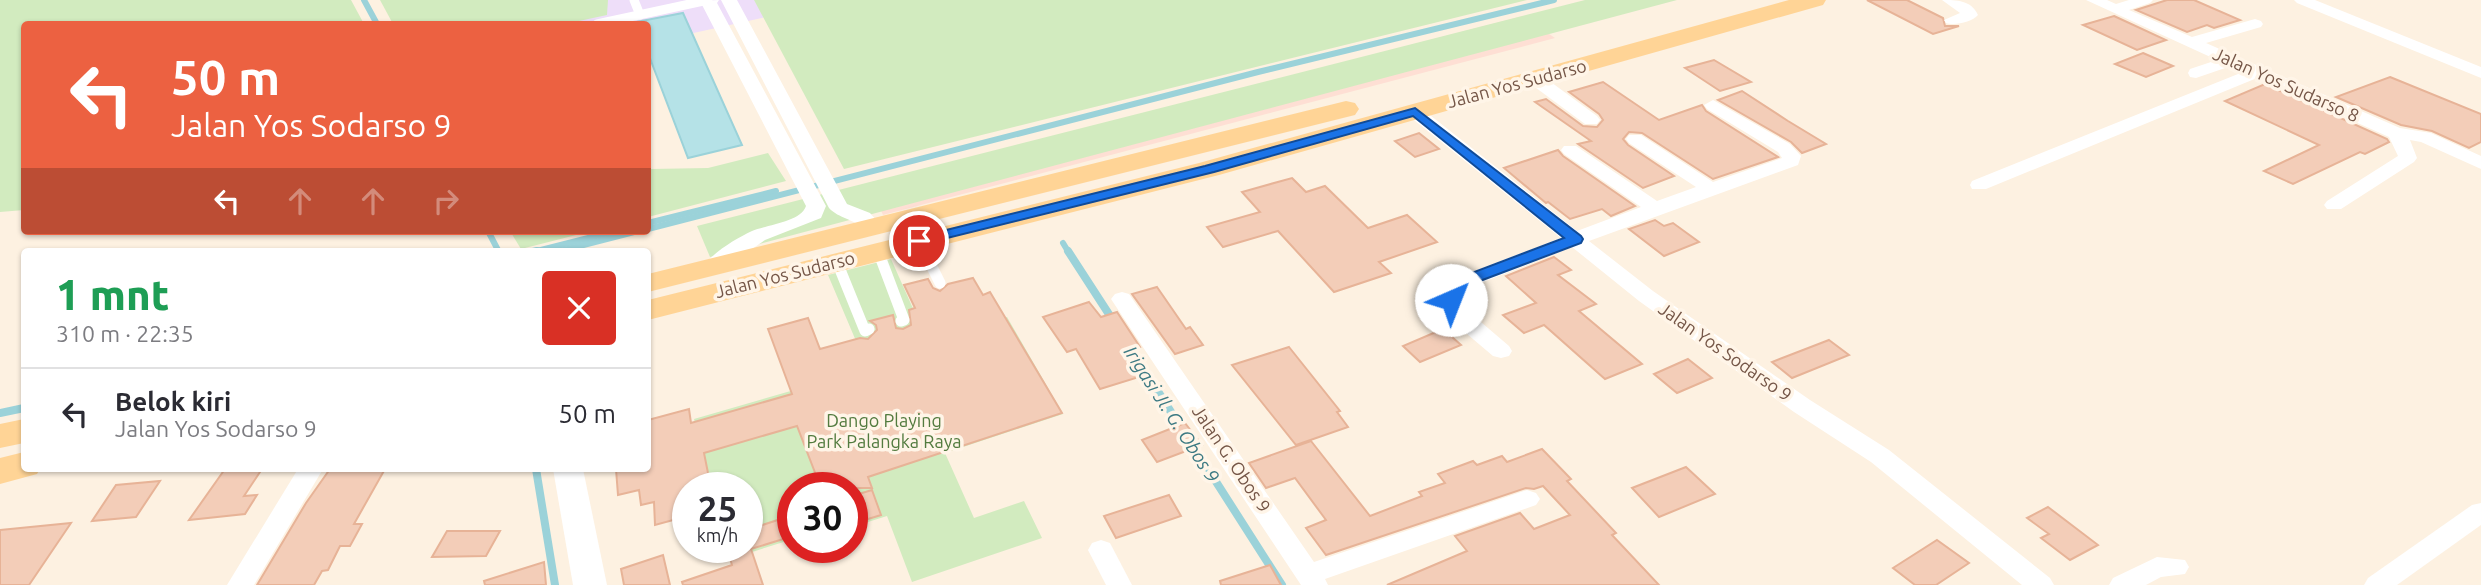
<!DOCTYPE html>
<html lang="id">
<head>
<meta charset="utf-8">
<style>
	:root { --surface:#fff; --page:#f7f7f7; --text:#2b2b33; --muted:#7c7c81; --line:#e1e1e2 }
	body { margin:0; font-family:Ubuntu,sans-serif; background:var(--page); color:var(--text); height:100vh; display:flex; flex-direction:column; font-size:26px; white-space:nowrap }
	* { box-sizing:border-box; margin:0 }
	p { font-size:23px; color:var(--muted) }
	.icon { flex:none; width:38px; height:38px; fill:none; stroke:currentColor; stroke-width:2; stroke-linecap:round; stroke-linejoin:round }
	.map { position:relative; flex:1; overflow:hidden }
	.panel { position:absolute; left:21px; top:248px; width:630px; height:224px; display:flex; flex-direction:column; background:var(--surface); border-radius:7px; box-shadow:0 2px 5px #0004 }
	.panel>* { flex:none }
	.top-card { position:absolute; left:21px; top:21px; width:630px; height:214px; border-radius:7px; box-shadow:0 2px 5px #0004; background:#ec6141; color:#fff; overflow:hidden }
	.speed { position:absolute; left:672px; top:472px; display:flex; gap:14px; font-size:35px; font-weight:700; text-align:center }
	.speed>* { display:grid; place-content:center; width:91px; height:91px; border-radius:50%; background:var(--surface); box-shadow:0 2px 5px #0004; line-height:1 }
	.speed small { font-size:18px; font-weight:400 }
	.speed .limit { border:10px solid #d22; background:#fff; color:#111 }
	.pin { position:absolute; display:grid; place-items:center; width:60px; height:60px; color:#fff; margin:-30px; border:4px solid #fff; border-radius:50%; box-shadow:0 2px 7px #0007 }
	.me { position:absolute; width:77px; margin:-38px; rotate:44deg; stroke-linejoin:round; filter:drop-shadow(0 0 5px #0008) }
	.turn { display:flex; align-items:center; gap:24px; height:147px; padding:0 35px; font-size:32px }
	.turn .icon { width:91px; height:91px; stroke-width:2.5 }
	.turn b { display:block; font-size:49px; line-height:60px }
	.lanes { display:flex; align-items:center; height:66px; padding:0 35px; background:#0003; justify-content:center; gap:35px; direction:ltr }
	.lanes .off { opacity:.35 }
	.round { display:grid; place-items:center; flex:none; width:74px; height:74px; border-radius:7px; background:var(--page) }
	.head { display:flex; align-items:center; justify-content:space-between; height:119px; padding:0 35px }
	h1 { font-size:42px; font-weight:800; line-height:52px; color:#1e9e55 }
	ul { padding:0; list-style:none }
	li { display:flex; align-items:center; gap:21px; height:91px; padding:0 35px; border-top:2px solid var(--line) }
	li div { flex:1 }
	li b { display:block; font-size:26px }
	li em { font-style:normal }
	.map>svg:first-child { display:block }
	.commercial { fill:#fedfd4 }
	.education { fill:#eedef9 }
	.green { fill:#d2ebbf }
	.water { fill:#b5e2e7; stroke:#9bd2d9; stroke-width:2 }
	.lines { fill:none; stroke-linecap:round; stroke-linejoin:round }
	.stream-far1 { stroke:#9bd2d9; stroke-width:6 }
	.stream { stroke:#9bd2d9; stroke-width:8 }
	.building { fill:#f3cdb8; stroke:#e7b397; stroke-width:2 }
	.service-far1 { stroke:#fff; stroke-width:9 }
	.service { stroke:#fff; stroke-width:11 }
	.minor { fill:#fff; fill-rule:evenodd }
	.tertiary { fill:#fff; fill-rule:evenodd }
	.primary { fill:#ffd496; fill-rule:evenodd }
	.route { fill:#1a73e8; stroke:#114b97; stroke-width:2 }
	.labels { text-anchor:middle; stroke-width:7; stroke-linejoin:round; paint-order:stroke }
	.street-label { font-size:18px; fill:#755647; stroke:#fff5e8 }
	.park-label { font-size:18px; fill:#537b3f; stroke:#fff5e8 }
	.water-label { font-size:19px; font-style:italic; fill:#3d7a83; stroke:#fff5e8 }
</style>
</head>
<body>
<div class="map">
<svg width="2481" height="585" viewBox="0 0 2481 585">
	<rect width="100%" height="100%" fill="#fdf1e1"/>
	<!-- commercial -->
	<polygon class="commercial" points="1523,16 1555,38 883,215 869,185"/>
	<!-- education -->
	<polygon class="education" points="392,0 843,0 648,43 648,24 405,24"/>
	<!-- green -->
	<g class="green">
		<polygon points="0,0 351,0 364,24 24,24 24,210 0,212"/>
		<polygon points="380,0 608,0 607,15 565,24 393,24"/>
		<polygon points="754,0 1527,0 844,169"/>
		<polygon points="1585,0 1677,0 710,257 697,226"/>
		<polygon points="768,153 786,181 648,217 648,164 650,169 708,168"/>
		<polygon points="510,231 592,231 521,249"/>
		<polygon points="891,259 927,340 1007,317 1063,414 945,453 974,518 1024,501 1042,538 912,582 887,516 852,527 852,488 793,488 793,539 730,559 727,548 747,548 747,488 712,488 694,419 860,371 856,341 828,275"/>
	</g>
	<!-- water -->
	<polygon class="water" points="683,13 742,145 688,158 648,53 648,24 636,24 636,22"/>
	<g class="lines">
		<!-- stream-far1 -->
		<g class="stream-far1">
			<polyline points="364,0 377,24"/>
			<polyline points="648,223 776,191"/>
			<polyline points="648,229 1258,72 1554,0"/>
			<polyline points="488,231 499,252"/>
			<polyline points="1063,243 1069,253"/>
			<polyline points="533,252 616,231"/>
			<polyline points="556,252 638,231"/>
		</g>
		<!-- stream -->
		<g class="stream">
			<polyline points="1068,251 1114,322"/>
			<polyline points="533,252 537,251"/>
			<polyline points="556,252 560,251"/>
			<polyline points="1128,344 1183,431"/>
			<polyline points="0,413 24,408"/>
			<polyline points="1190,441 1282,585"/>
			<polyline points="536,469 555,585"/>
		</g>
	</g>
	<!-- building -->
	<g class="building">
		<polygon points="1867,0 1907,0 1943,18 1945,26 1959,26 1933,34"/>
		<polygon points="2167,0 2194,0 2240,20 2214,28 2207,25 2187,32 2136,10"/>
		<polygon points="2114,16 2166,40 2137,50 2083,25"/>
		<polygon points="2143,53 2173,66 2146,77 2115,64"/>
		<polygon points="1714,60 1751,82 1720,91 1685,68"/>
		<polygon points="2390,77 2481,114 2481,142 2469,148 2432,131 2401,125 2336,97"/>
		<polygon points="1603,82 1659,120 1702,105 1706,111 1778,157 1713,179 1642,133 1629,132 1623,139 1628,145 1674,176 1643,188 1578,144 1591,141 1535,102 1546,99 1583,126 1597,127 1603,120 1599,114 1569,92"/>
		<polygon points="2265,84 2387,139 2389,142 2365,154 2360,152 2293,184 2264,171 2319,145 2225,101"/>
		<polygon points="1742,91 1788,121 1826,144 1802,153 1791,142 1718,100"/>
		<polygon points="1419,133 1439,149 1415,157 1395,141"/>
		<polygon points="1558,150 1563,156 1635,206 1611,216 1602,209 1570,219 1548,202 1546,203 1504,168"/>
		<polygon points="1292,178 1306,192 1325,186 1368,228 1407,215 1437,242 1379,262 1391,273 1334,292 1278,231 1223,247 1207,227 1260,212 1242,192"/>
		<polygon points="1655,220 1664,226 1673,223 1699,242 1664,256 1629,229"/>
		<polygon points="1554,257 1571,270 1558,275 1596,304 1579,311 1642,364 1605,379 1544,325 1524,333 1503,315 1536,303 1506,276"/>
		<polygon points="973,278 983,295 990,292 1062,413 868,477 872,488 821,488 797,426 704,453 711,488 688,488 688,516 655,525 654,502 641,505 639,490 618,495 616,469 648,469 648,420 689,409 691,423 792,394 768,329 808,318 820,349 860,338 868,339 877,330 876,325 870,321 893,315 896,328 903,329 911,325 909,310 915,308 904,285 928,279 933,288 940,291 948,284"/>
		<polygon points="1157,287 1186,329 1190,327 1203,345 1175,354 1132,294"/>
		<polygon points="1089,302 1101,317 1117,312 1140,347 1123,352 1139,377 1100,389 1076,349 1067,352 1043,317"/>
		<polygon points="1443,329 1461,345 1420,362 1403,346"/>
		<polygon points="1829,340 1849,355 1792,378 1772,362"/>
		<polygon points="1289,347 1340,411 1337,412 1348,427 1296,445 1232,365"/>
		<polygon points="1688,359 1712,378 1677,393 1654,374"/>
		<polygon points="1185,423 1202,445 1157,462 1142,440"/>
		<polygon points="1311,441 1370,516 1422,496 1419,492 1445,483 1438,474 1473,461 1477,465 1502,456 1507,462 1542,449 1571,479 1567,481 1616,533 1612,535 1659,585 1387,585 1467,551 1455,536 1520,513 1534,529 1570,515 1543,486 1534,489 1526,488 1326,555 1306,528 1326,520 1295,478 1266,488 1249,463"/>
		<polygon points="1686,467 1715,494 1659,517 1632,488"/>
		<polygon points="225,469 262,469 244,496 257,495 245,514 189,520"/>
		<polygon points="330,469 385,469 354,524 362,524 350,546 340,546 328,570 322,571 314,585 257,585 306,503"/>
		<polygon points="160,481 136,517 92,521 116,485"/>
		<polygon points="872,490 881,515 852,524 852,496"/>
		<polygon points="1169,495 1181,516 1116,538 1104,516"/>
		<polygon points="2048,507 2098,545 2070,560 2041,538 2049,534 2027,518"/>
		<polygon points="793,515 793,536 751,549 763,585 683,585 682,582 732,565 727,548 747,548 747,530"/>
		<polygon points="71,523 29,585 0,585 0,530"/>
		<polygon points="447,531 500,531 486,556 432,557"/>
		<polygon points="1937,540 1969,563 1936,585 1915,585 1893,568"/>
		<polygon points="663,555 670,585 624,585 621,569"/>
		<polygon points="544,562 546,585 485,585 484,581"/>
		<polygon points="1270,565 1281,585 1221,585 1220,581"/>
	</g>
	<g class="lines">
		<!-- service-far1 -->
		<g class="service-far1">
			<polyline points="634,0 640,15"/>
			<polyline points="597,24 708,0"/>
			<polyline points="919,241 925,253"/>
		</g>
		<!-- service -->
		<g class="service">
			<polyline points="878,251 904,320 901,321"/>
			<polyline points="924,251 940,283"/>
			<polyline points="837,262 865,331 869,329"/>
		</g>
		<!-- minor -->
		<g class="minor">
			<path d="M719,0l-2,3 109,203 -5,12 -56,22 -46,32h-14l-3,-4c10,-15 33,-29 50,-37 14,-6 49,-9 54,-25l-106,-205z"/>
			<path d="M721,0h16l110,204 23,9 12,14 -3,4h-14c-11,-13 -26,-12 -36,-23z"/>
			<path d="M1942,0c15,0 29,0 36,15 -6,7 -23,11 -32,8l-2,-3 16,-7z"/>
			<polygon points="2086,0 2107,0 2116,4 2129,0 2153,0 2150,3 2129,10 2192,37 2255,19 2261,21 2263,24 2261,27 2206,43 2400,128 2431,133 2481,156 2481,169 2421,142 2410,140 2417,158 2414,162 2341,209 2327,209 2324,205 2327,201 2398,156 2389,137 2257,78 1986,189 1972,189 1970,185 1972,181 2243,72 2231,66 2196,78 2190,77 2188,73 2190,69 2217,60"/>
			<polygon points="2294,0 2315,0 2481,67 2481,78 2297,3"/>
			<polygon points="1534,73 1540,74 1597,116 1600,120 1597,124 1585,124 1528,82 1526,78 1528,74"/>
			<polygon points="1713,100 1790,144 1801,156 1798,165 1589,241 1653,291 1810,400 1889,450 2050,578 2054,585 2022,585 1871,462 1794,412 1639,301 1572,247 1463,290 1468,311 1509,346 1512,351 1509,356 1501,358 1493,356 1460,328 1444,305 1441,296 1446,282 1561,238 1409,116 1406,112 1409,108 1421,108 1577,231 1641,207 1564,154 1561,150 1564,146 1576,146 1657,201 1696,187 1629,143 1626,139 1629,135 1641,135 1713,182 1782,158 1778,152 1707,109 1704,105"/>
			<polygon points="1122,292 1129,294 1314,562 1527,490 1536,493 1540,499 1536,505 1325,579 1328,585 1301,585 1111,299 1115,294"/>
			<polygon points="298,469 323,469 254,585 227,585"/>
			<polygon points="2481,503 2481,525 2397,585 2364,585 2368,578 2472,505"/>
			<polygon points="1101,540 1110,543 1132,585 1106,585 1088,550 1092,543"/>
			<polygon points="2157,557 2185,560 2189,567 2185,574 2161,577 2146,585 2109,585 2113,578"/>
		</g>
		<!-- tertiary -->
		<polygon class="tertiary" points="553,469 583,469 607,585 573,585"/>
		<!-- primary -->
		<g class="primary">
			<polygon points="1789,0 1826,0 1823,5 1219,175 648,320 648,300 1199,163"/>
			<polygon points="1346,101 1355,103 1359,109 1355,115 648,292 648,274"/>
			<polygon points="24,419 24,443 0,448 0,424"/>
			<polygon points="24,452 24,469 40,469 37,474 0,484 0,458"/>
		</g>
	</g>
	<!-- route -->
	<polygon class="route" points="1415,108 1581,236 1583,239 1581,243 1464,287 1461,289 1457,304 1446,304 1443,300 1445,287 1453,280 1564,238 1413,116 1214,172 919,245 911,241 914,238 1205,166"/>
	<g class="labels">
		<!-- street labels -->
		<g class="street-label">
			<text transform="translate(1517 84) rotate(-15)" y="6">Jalan Yos Sudarso</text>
			<text transform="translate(2286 85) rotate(24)" y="6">Jalan Yos Sudarso 8</text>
			<text transform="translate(785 275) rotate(-14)" y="6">Jalan Yos Sudarso</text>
			<text transform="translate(1725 352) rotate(35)" y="6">Jalan Yos Sodarso 9</text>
			<text transform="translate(1231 459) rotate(56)" y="6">Jalan G. Obos 9</text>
		</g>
		<!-- park labels -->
		<g class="park-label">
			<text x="884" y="427">Dango Playing<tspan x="884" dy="21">Park Palangka Raya</tspan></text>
		</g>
		<!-- water labels -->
		<g class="water-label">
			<text transform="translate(1172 414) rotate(57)" y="7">Irigasi Jl. G. Obos 9</text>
		</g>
	</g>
</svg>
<div class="speed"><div>25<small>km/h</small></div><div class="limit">30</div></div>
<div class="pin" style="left:919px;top:241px;background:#d93025"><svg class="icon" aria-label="arrive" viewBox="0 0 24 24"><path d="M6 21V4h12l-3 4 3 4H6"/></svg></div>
<svg class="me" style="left:1451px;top:300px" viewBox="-20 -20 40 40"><circle r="19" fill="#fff"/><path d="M0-13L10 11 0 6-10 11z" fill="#1a73e8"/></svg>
<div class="top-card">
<div class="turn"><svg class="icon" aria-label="left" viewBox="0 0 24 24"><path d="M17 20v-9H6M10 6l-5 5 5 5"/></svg><div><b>50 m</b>Jalan Yos Sodarso 9</div></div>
<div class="lanes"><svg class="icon" aria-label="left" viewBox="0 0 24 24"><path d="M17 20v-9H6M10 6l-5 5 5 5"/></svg><svg class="icon off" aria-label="ahead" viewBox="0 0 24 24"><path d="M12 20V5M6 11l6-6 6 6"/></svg><svg class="icon off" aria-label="ahead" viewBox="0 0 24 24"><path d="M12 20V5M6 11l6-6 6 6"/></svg><svg class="icon off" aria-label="right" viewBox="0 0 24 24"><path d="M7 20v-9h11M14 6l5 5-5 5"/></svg></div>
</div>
<section class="panel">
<div class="head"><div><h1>1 mnt</h1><p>310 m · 22:35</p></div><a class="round" style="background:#d93025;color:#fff"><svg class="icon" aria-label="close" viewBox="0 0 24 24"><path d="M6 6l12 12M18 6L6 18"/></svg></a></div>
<ul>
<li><svg class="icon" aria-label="left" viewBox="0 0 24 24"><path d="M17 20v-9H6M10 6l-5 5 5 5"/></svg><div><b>Belok kiri</b><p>Jalan Yos Sodarso 9</p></div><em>50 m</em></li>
</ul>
</section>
</div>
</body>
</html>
